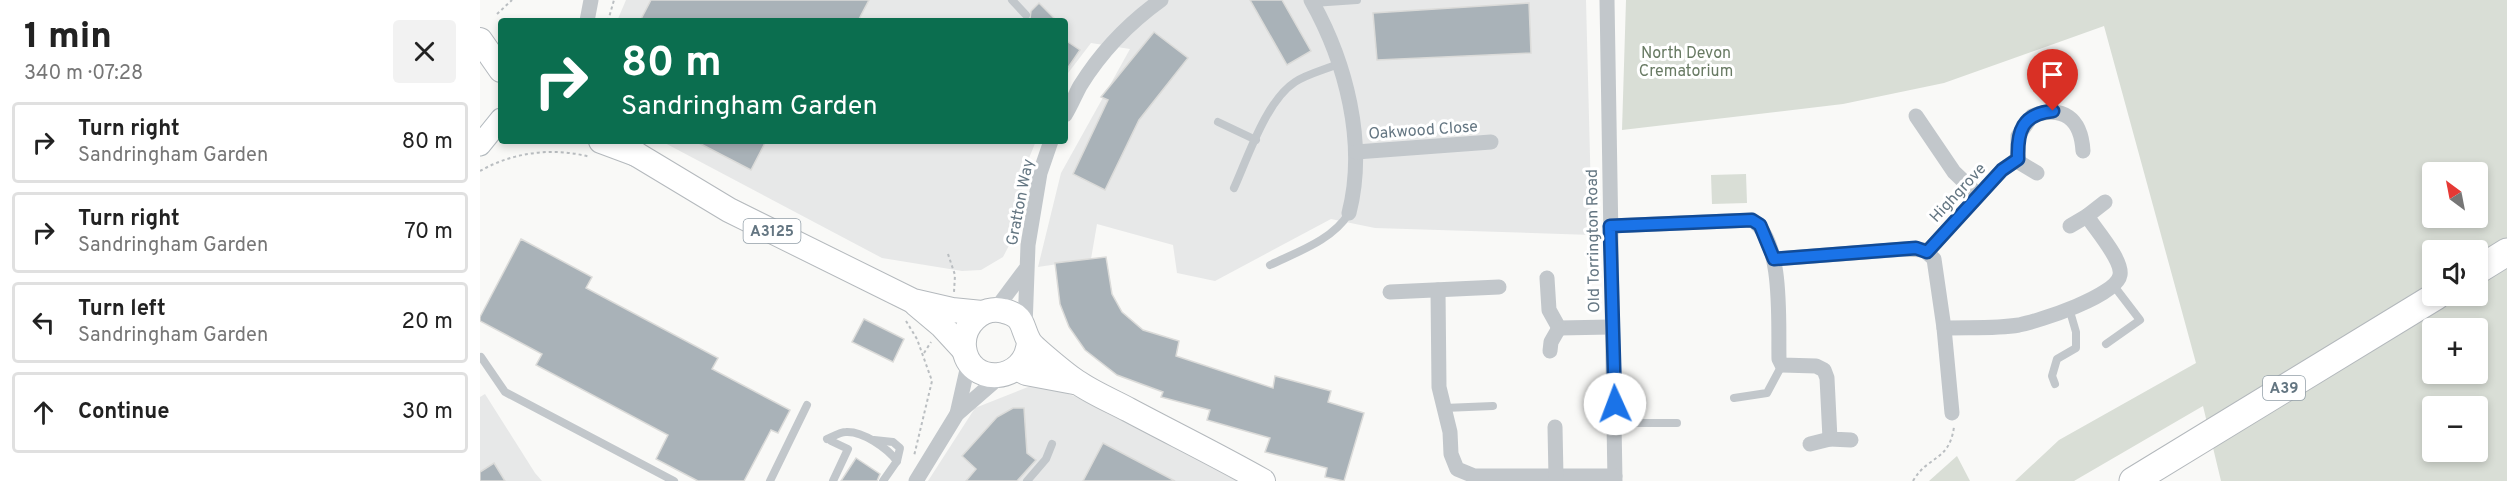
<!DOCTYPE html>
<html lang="en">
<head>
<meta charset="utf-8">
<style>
	:root { --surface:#fff; --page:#f2f2f2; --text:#222; --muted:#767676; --line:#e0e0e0 }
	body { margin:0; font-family:Overpass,sans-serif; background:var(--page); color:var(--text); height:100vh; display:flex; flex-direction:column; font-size:22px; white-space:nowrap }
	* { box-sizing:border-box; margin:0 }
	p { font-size:20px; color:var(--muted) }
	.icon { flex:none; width:33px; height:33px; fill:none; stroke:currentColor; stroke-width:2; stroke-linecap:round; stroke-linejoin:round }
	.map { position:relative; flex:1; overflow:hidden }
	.details { display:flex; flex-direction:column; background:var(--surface); width:480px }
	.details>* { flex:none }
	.top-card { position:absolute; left:18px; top:18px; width:570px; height:126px; border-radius:6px; box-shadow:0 3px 9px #0003; background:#0b6e4f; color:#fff; overflow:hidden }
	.needle { width:39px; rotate:328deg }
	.fabs { position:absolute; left:1942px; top:162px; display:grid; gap:12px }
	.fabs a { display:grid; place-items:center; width:66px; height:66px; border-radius:6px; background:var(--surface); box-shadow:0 3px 9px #0003; font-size:30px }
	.pin { position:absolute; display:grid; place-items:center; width:51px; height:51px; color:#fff; margin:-62px -26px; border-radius:50% 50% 50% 0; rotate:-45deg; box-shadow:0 0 6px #0007 }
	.pin .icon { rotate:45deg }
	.me { position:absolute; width:66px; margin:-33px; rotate:358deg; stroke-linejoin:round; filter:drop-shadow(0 0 4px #0008) }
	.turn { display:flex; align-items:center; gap:21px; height:126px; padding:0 24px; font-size:27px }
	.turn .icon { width:78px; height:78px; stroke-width:2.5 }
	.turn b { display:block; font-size:42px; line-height:51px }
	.round { display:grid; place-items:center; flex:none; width:63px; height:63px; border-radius:6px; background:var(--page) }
	.head { display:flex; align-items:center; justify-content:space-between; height:102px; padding:0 24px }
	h1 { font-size:36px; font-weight:800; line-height:45px }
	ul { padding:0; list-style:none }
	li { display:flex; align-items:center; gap:18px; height:81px; margin:0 12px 9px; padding:0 12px; border:3px solid var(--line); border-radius:6px }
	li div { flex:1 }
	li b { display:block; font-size:22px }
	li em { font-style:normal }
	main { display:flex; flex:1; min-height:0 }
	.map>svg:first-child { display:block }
	.built { fill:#e7e8e8 }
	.green { fill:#d9ded6; fill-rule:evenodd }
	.building { fill:#a9b2b8; stroke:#dbdbd9; stroke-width:1.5 }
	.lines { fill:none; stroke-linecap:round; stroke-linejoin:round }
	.secondary-casing { stroke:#b2b9be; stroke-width:23 }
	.primary-casing { stroke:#b4b9bd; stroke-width:26 }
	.highway-casing { stroke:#b3b8bc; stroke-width:29 }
	.path { stroke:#babec1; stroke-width:2; stroke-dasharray:3 3; stroke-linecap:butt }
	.lane { stroke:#c2c7cb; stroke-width:8 }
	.street { stroke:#c2c7cb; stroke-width:15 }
	.secondary { stroke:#fff; stroke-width:21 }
	.primary { stroke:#fff; stroke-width:24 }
	.highway { stroke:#fff; stroke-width:27 }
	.route-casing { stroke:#114b97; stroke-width:15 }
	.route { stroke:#1a73e8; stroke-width:10 }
	.labels { text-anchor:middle; stroke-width:6; stroke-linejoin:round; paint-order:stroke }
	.shield { fill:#fff; stroke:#929fa8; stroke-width:1.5 }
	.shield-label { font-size:15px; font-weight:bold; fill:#647682 }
	.park-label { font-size:16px; fill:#687a63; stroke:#fff }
	.street-label { font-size:16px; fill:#647682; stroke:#fff }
</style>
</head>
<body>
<main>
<section class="details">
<div class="head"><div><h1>1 min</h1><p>340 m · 07:28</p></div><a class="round"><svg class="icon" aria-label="close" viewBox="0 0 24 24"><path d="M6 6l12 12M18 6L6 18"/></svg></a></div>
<ul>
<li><svg class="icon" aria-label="right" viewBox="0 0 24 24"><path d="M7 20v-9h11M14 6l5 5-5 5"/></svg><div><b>Turn right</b><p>Sandringham Garden</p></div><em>80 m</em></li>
<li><svg class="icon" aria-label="right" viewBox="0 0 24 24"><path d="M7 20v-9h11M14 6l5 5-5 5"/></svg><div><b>Turn right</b><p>Sandringham Garden</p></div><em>70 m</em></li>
<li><svg class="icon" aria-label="left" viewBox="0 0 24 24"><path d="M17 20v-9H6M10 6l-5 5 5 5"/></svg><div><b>Turn left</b><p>Sandringham Garden</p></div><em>20 m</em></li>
<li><svg class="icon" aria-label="ahead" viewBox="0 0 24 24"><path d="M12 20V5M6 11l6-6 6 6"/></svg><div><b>Continue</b></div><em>30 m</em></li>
</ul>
</section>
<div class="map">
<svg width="2027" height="481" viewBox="0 0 2027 481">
	<rect width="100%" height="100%" fill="#f9f9f7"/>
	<!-- built -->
	<g class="built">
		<polygon points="146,0 1106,0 1112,235 895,228 851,219 735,281 697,273 693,245 617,224 611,259 558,267 581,173 650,49 611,43 585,77 585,21 137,21"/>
		<polygon points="181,141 556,141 547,163 533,238 523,257 501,270 482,271 402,258"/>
		<polygon points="558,383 594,396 761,481 448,481 495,408"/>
		<polygon points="5,394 55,473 62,481 0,481 0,397"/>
	</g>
	<!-- green -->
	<g class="green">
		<path d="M1146,0h881v481h-286l-18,-75 -129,75h-59l44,-41 137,-77 -92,-337 -160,57 -101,21 -221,26zM1953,172h45v46h-45zM1953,250h45v46h-45zM1953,328h45v46h-45zM1953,406h45v46h-45z"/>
		<polygon points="1266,174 1267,203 1232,204 1231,175"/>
		<polygon points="1477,456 1490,481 1449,481"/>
	</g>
	<!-- building -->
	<g class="building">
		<polygon points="171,0 389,0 378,21 160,21"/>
		<polygon points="770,0 802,0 831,51 807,65"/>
		<polygon points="559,3 577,21 541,21 550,19 551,11"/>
		<polygon points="1049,3 1051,53 897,60 893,13"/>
		<polygon points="674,32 708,58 659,120 625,190 593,174 628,100 621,97"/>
		<polygon points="585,40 600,50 585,72"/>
		<polygon points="215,141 286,141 271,170"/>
		<polygon points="41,239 112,277 106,288 238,358 232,369 310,410 298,433 291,430 264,481 218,481 176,459 188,435 56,365 62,354 0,321 0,317"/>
		<polygon points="626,257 632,294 642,312 663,330 699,341 696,356 793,388 795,376 851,391 848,402 884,413 864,481 845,477 847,468 785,452 790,438 727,420 730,410 681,397 683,392 637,375 605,350 589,327 580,304 575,263"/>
		<polygon points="384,319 424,339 413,362 372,342"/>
		<polygon points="533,408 544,408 547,453 556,460 537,481 486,481 496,469 482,456 517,417"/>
		<polygon points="623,443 695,481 603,481"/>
		<polygon points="376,458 400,474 397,481 361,481"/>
		<polygon points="14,463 25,481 0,481 0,472"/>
	</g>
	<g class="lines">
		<defs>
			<polyline id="secondary" points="0,145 21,119"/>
			<g id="primary">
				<polyline points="0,40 21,70"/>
				<polyline points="121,141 156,154"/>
				<polyline points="143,141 156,154 249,210 433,301 472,310 502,313"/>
				<polyline points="436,304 461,325 484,350"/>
				<path d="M549,341c-2,43 -61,46 -65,6 -2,-22 18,-42 40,-36 21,5 17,16 25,30 4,7 40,36 48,41 16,11 35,19 52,28 45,24 90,46 134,71"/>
				<polyline points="537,368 546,373 594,382"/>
			</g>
			<g id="highway">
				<polyline points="1998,270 2027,252"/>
				<polyline points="1653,481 1956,296"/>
			</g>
		</defs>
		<!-- secondary casing -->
		<use href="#secondary" class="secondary-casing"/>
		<!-- primary casing -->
		<use href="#primary" class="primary-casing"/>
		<!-- highway casing -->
		<use href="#highway" class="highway-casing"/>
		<!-- path -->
		<g class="path">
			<polyline points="17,14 32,0"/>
			<polyline points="128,21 134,0"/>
			<path d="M0,171c33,-19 74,-24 110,-14"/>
			<polyline points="468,254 475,275 474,292"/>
			<polyline points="426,321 437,339 452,381 434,456"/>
			<polyline points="444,353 451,342"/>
			<path d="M1433,481c15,-26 36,-19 41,-54"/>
		</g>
		<!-- lane -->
		<g class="lane">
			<polyline points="532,0 546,15"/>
			<polyline points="833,3 877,0"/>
			<polyline points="738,122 776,140"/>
			<path d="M754,188c14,-31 32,-87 61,-106 12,-8 29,-12 43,-18"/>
			<path d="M790,265c27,-13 63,-25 79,-52"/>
			<polyline points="1626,344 1660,320 1634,286"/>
			<polyline points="1,357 25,392 194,481"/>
			<polyline points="1575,384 1572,376 1577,359 1596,348 1596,332 1589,308"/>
			<polyline points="1254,398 1287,393 1302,365"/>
			<polyline points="964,408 1013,406"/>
			<polyline points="1135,423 1197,423"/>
			<path d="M347,439c5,-2 13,-7 19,-7 17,-1 41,16 51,29l-14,20"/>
			<polyline points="394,440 413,442 420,448 417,461"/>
			<polyline points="351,441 368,449 353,481"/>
			<polyline points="290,481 327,405"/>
			<polyline points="547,481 566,459 572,444"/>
		</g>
		<!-- street -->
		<g class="street">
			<path d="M831,0c35,62 56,143 38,213"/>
			<polyline points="1127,0 1135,481"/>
			<polyline points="107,21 111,0"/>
			<path d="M585,115c6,-9 10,-20 15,-29 21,-34 49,-63 81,-86"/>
			<polyline points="1436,116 1474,172 1498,195"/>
			<polyline points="876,152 1011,142"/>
			<polyline points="1537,161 1557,173"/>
			<path d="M1130,226l142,-6c32,21 26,103 27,139l3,6 34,1 8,4 3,8 3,61 21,1"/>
			<polyline points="1590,226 1607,216"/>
			<path d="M1447,252l75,-82 16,-11v-23l14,-20c31,-11 49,2 51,35"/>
			<path d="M1294,259l131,-10 19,1 10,9 10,69c24,-1 51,1 75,-3 20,-4 98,-29 101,-50 3,-15 -25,-46 -33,-59l18,-14"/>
			<polyline points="1067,278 1069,310 1079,328 1131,327"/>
			<polyline points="958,290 959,387 970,432 971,454 977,469 994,476 1135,476"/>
			<polyline points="910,292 1019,287"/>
			<polyline points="515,310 545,270"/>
			<polyline points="545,327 548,245 560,173 571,141"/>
			<polyline points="1464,328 1472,413"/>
			<polyline points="1070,351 1071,342 1079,328"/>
			<polyline points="477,414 489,361"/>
			<polyline points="1075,427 1076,477"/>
			<polyline points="1330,444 1350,439"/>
			<polyline points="436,481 477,414 523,374"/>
		</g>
		<!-- secondary -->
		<use href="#secondary" class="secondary"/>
		<!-- primary -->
		<use href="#primary" class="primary"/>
		<!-- highway -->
		<use href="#highway" class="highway"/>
	</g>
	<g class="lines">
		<defs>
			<path id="route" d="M1135,404l-5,-178 142,-6 8,5 14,34 142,-11 11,4 75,-82 16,-11c-1,-28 4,-45 35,-48"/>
		</defs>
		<!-- route casing -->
		<use href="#route" class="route-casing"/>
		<!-- route -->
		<use href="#route" class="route"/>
	</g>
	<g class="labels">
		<!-- shield labels -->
		<g class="shield">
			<rect x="263.5" y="219" width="57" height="24" rx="4.5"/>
			<rect x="1783" y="376" width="42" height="24" rx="4.5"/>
		</g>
		<g class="shield-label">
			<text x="292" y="236">A3125</text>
			<text x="1804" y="393">A39</text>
		</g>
		<!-- park labels -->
		<g class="park-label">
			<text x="1206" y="58">North Devon<tspan x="1206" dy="18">Crematorium</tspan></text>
		</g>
		<!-- street labels -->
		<g class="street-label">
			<text transform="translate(943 129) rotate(-4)" y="6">Oakwood Close</text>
			<text transform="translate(1477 192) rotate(-47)" y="6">Highgrove</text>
			<text transform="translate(539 202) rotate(-79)" y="6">Gratton Way</text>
			<text transform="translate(1112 241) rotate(-91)" y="6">Old Torrington Road</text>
		</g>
	</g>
</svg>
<div class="fabs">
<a><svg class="needle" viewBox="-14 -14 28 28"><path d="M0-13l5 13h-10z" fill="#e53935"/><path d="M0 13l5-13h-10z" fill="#767676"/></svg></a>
<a><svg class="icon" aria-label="sound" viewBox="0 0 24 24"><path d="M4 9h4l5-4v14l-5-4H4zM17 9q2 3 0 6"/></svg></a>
<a>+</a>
<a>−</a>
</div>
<div class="pin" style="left:1573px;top:111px;background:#d93025"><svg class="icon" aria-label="arrive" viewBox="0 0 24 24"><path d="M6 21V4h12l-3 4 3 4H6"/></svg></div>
<svg class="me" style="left:1135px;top:404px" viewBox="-20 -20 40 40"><circle r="19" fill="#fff"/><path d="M0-13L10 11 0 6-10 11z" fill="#1a73e8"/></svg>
<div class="top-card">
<div class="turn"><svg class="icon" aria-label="right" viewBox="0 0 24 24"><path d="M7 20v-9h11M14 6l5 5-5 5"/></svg><div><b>80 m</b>Sandringham Garden</div></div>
</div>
</div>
</main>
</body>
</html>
